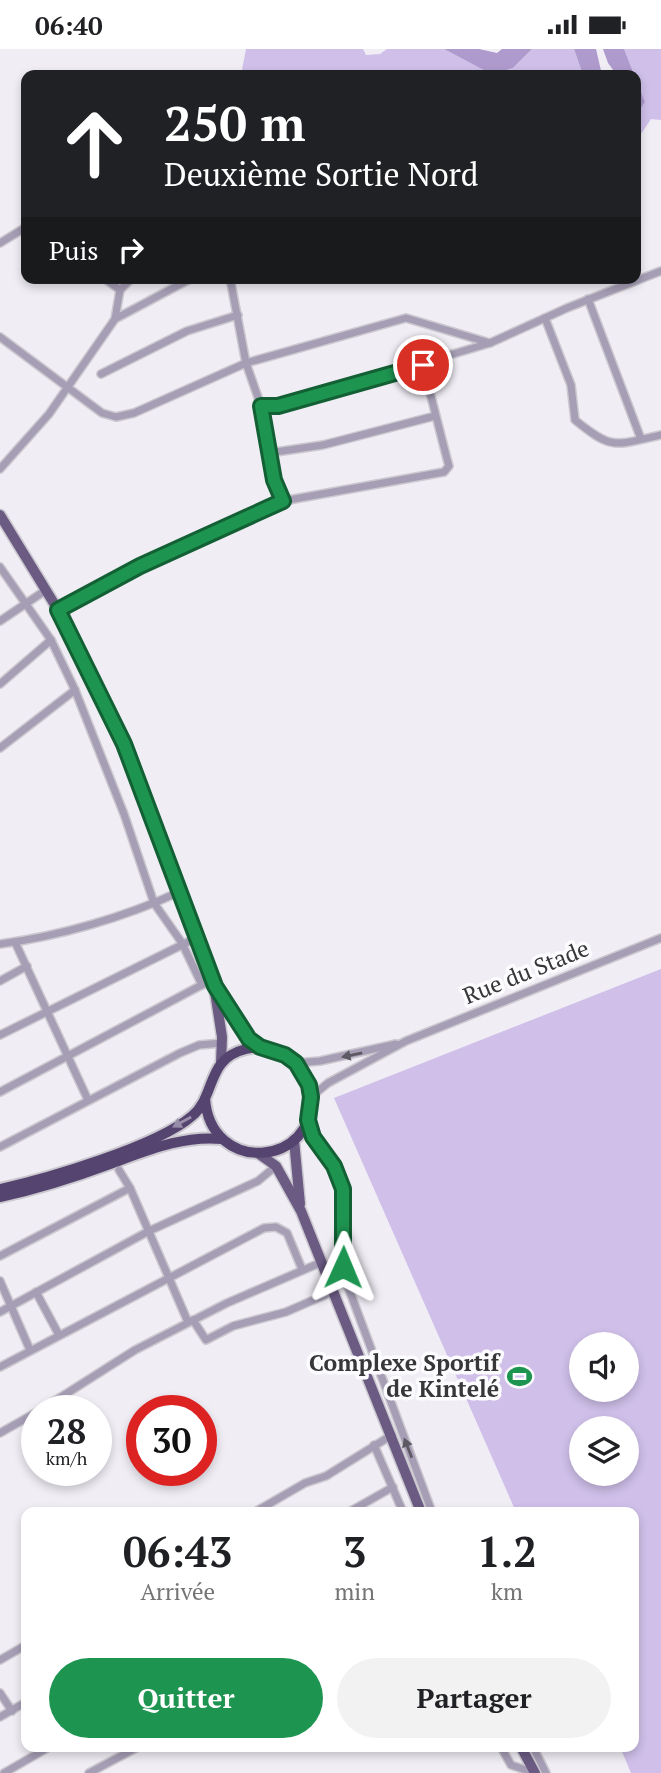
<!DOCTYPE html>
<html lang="fr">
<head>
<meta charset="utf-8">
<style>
	:root { --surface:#fff; --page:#f2f2f2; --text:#202124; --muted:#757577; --accent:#1d9450 }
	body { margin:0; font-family:"PT Serif",serif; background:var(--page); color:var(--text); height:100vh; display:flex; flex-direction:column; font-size:26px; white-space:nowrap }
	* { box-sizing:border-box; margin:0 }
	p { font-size:23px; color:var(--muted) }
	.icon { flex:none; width:38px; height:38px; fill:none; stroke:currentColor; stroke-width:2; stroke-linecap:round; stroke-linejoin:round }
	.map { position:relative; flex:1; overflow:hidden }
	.panel { position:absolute; left:21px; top:1458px; width:618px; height:245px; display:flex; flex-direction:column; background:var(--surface); border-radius:14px; box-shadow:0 4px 10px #0003 }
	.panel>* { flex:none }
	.hud { position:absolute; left:21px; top:21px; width:620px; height:214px; border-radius:14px; box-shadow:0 4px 10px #0003; background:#202124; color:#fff; overflow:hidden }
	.buttons { position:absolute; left:569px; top:1283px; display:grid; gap:14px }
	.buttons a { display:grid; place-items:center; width:70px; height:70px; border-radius:50%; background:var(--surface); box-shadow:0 4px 10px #0003; font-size:35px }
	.speed { position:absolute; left:21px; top:1346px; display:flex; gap:14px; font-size:35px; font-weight:700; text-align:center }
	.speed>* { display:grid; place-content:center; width:91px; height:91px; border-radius:50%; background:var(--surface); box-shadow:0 4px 10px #0003; line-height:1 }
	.speed small { font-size:18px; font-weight:400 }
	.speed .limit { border:10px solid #d22; background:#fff; color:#111 }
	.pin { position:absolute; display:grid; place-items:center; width:60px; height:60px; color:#fff; margin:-30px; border:4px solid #fff; border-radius:50%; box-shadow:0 2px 7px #0007 }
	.me { position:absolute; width:77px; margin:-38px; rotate:1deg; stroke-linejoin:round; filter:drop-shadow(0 0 5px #0008) }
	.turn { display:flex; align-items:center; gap:24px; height:147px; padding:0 28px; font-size:32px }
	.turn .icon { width:91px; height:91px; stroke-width:2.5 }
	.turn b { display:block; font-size:49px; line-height:60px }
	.then { display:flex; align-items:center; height:66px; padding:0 28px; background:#0003; gap:14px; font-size:26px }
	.eta { display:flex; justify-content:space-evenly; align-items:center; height:119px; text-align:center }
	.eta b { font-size:42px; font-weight:700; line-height:49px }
	.cta { display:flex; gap:14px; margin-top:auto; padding:14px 28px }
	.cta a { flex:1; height:80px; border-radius:42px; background:var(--accent); color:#fff; font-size:28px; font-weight:700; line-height:80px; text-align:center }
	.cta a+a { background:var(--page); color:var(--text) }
	.status { display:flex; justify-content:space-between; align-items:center; height:49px; padding:0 35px; background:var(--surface); direction:ltr }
	.status svg { height:19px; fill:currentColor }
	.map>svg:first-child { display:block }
	.green { fill:#cfbfe9; fill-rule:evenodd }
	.water { fill:#ae9acd }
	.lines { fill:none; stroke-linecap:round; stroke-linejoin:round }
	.minor-casing { stroke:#cbc8cf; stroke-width:10 }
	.major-casing { stroke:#cbc8cf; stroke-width:13 }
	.highway-casing { stroke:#cbc8cf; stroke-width:14 }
	.minor { stroke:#a69eb5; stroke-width:7 }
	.major { stroke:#6b5b83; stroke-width:10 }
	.highway { stroke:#564470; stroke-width:10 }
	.oneway { fill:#5e5a64 }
	.oneway2 { fill:#988da9 }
	.route-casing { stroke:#136034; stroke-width:18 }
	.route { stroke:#1d9450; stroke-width:12 }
	.labels { text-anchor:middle; stroke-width:7; stroke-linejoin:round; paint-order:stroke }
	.street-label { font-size:23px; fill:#373639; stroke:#fcfbfe }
	.poi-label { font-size:23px; font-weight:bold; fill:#373639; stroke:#fcfbfe; text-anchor:end }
</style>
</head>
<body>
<div class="status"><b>06:40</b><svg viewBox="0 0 49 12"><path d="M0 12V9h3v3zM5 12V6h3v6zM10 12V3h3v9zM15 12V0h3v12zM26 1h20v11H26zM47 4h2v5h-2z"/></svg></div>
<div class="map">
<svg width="661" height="1724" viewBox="0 0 661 1724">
	<rect width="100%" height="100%" fill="#f0edf5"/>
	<!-- green -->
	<g class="green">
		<polygon points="246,0 363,0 366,6 380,5 387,0 444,0 493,26 241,26"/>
		<polygon points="532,0 574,0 583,26 497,26 513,19"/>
		<polygon points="624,0 661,0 661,71 651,70 635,94 635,68 645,53"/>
		<path d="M661,920v804h-30l-11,-26h14v-235h-118l-182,-414zM581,1295h45v45h-45zM581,1379h45v45h-45z"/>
	</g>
	<!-- water -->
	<g class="water">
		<polygon points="444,0 479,0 497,4 502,0 532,0 513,19 493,26"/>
		<polygon points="574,0 596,0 602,26 583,26"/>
		<polygon points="603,0 624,0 645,53 635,68 635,26 617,26 608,14"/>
	</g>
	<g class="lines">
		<defs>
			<g id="minor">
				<polyline points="0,194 26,178"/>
				<polyline points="104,229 120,241 115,270"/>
				<polyline points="230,229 246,314 261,357 274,431 283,452"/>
				<polyline points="120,241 132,229"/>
				<polyline points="588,250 641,390"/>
				<path d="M545,269l26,67 4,35c38,31 40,25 86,15"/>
				<polyline points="0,288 102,364 116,368 134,364 246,314 406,269 490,294"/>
				<polyline points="101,325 187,282 238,266"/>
				<polyline points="261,357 278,357 490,294 567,259 661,222"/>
				<polyline points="269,404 323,396 435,367"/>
				<polyline points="0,420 49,365 115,270 192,229"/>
				<polyline points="0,518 51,591 75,641 124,765 154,854 182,894 202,936"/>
				<polyline points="58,561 140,518 283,452 444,423 449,417 447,410 423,316"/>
				<polyline points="0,572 46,541"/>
				<polyline points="0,635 51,591"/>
				<polyline points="0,699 75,641"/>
				<polyline points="15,893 88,1051"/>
				<path d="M0,895c60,-8 125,-27 179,-52"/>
				<polyline points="0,932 27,917"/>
				<polyline points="0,986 198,888"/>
				<polyline points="296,1014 320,1012 396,995"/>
				<polyline points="0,1043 213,930"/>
				<polyline points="311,1048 328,1034 406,992 661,889"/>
				<path d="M308,1071c8,27 30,45 35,72 7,30 -3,61 4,92l85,228"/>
				<polyline points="0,1098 180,1004 199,996 222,994"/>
				<polyline points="119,1121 130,1139 188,1273"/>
				<polyline points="0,1207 130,1139"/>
				<polyline points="0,1232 30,1301"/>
				<polyline points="36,1243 59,1286"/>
				<polyline points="0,1263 149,1182 258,1132 276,1117"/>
				<polyline points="193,1271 206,1291 233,1277 286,1263 334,1242"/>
				<polyline points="0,1318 264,1179 276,1178 287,1184 302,1220"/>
				<polyline points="39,1362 135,1301 227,1254 322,1213"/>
				<polyline points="0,1384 37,1363"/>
				<polyline points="374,1396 403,1463"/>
				<polyline points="255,1463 305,1434 326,1427 392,1386"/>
				<polyline points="349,1463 393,1438"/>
				<polyline points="0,1611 26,1596"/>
				<polyline points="0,1644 12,1662"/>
				<polyline points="0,1668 26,1653"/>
				<polyline points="501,1698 511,1716 535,1724"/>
				<polyline points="533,1698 546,1724"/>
				<polyline points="4,1724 49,1698"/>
				<polyline points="89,1724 138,1698"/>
			</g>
			<g id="major">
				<polyline points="0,466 58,561 124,695 213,930 222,988 221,1014"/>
				<polyline points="219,943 243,984 260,998"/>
				<polyline points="294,1091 300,1155"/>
				<polyline points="259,1105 276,1117 301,1162 421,1463"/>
				<polyline points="521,1698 535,1724"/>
			</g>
			<g id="highway">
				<path d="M0,1140c46,-10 158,-43 192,-73 25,-21 13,-57 54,-67 30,-7 62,15 65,46 6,72 -101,81 -106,3"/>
				<path d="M0,1148c37,-8 75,-20 110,-33 36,-13 73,-29 112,-25"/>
			</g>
		</defs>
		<!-- minor casing -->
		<use href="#minor" class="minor-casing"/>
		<!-- major casing -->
		<use href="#major" class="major-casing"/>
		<!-- highway casing -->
		<use href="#highway" class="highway-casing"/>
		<!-- minor -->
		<use href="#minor" class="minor"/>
		<!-- major -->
		<use href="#major" class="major"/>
		<!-- highway -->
		<use href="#highway" class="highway"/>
	</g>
	<!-- one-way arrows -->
	<defs><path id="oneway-solid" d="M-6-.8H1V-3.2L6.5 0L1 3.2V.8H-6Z" transform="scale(1.75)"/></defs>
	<g class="oneway">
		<use href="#oneway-solid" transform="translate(352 1006) rotate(168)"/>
		<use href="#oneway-solid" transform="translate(408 1399) rotate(-111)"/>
	</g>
	<use class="oneway2" href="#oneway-solid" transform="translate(182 1073) rotate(151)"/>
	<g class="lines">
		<defs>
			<polyline id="route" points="343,1218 343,1140 334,1117 313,1088 308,1071 311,1048 309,1036 296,1014 285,1006 260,998 249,990 215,937 124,695 58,561 140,517 283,452 274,431 261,357 278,357 423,316"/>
		</defs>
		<!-- route casing -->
		<use href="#route" class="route-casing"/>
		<!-- route -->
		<use href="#route" class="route"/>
	</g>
	<!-- icons -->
	<defs>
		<symbol id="stadium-bare" viewBox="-9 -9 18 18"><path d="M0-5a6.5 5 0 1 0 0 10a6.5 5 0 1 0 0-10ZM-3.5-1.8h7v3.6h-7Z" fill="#1d9450" stroke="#fcfbfe" stroke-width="2.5" paint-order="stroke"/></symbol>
	</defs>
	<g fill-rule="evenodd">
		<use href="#stadium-bare" x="502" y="1310" width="35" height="35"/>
	</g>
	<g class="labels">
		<!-- street labels -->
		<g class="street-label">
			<text transform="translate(526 923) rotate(-22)" y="8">Rue du Stade</text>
		</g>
		<!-- poi labels -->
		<g class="poi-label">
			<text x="499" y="1322">Complexe Sportif<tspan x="499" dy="26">de Kintelé</tspan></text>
		</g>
	</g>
</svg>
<div class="buttons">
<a><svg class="icon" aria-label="sound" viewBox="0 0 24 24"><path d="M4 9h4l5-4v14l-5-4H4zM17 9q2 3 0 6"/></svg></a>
<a><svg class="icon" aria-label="layers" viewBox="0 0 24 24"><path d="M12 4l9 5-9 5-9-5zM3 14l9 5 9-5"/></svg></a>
</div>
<div class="speed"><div>28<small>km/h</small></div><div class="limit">30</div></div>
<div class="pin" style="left:423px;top:316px;background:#d93025"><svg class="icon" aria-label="arrive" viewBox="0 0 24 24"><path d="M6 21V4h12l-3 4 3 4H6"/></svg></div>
<svg class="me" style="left:343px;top:1218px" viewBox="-20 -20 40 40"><path d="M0-17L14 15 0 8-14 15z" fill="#1d9450" stroke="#fff" stroke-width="4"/></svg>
<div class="hud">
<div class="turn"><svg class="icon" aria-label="ahead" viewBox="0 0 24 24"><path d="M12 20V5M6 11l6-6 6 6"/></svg><div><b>250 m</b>Deuxième Sortie Nord</div></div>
<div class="then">Puis<svg class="icon" aria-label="right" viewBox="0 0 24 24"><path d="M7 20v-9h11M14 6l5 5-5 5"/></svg></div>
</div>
<section class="panel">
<div class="eta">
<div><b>06:43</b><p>Arrivée</p></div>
<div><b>3</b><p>min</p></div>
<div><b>1.2</b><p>km</p></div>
</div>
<div class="cta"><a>Quitter</a><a>Partager</a></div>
</section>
</div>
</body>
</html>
